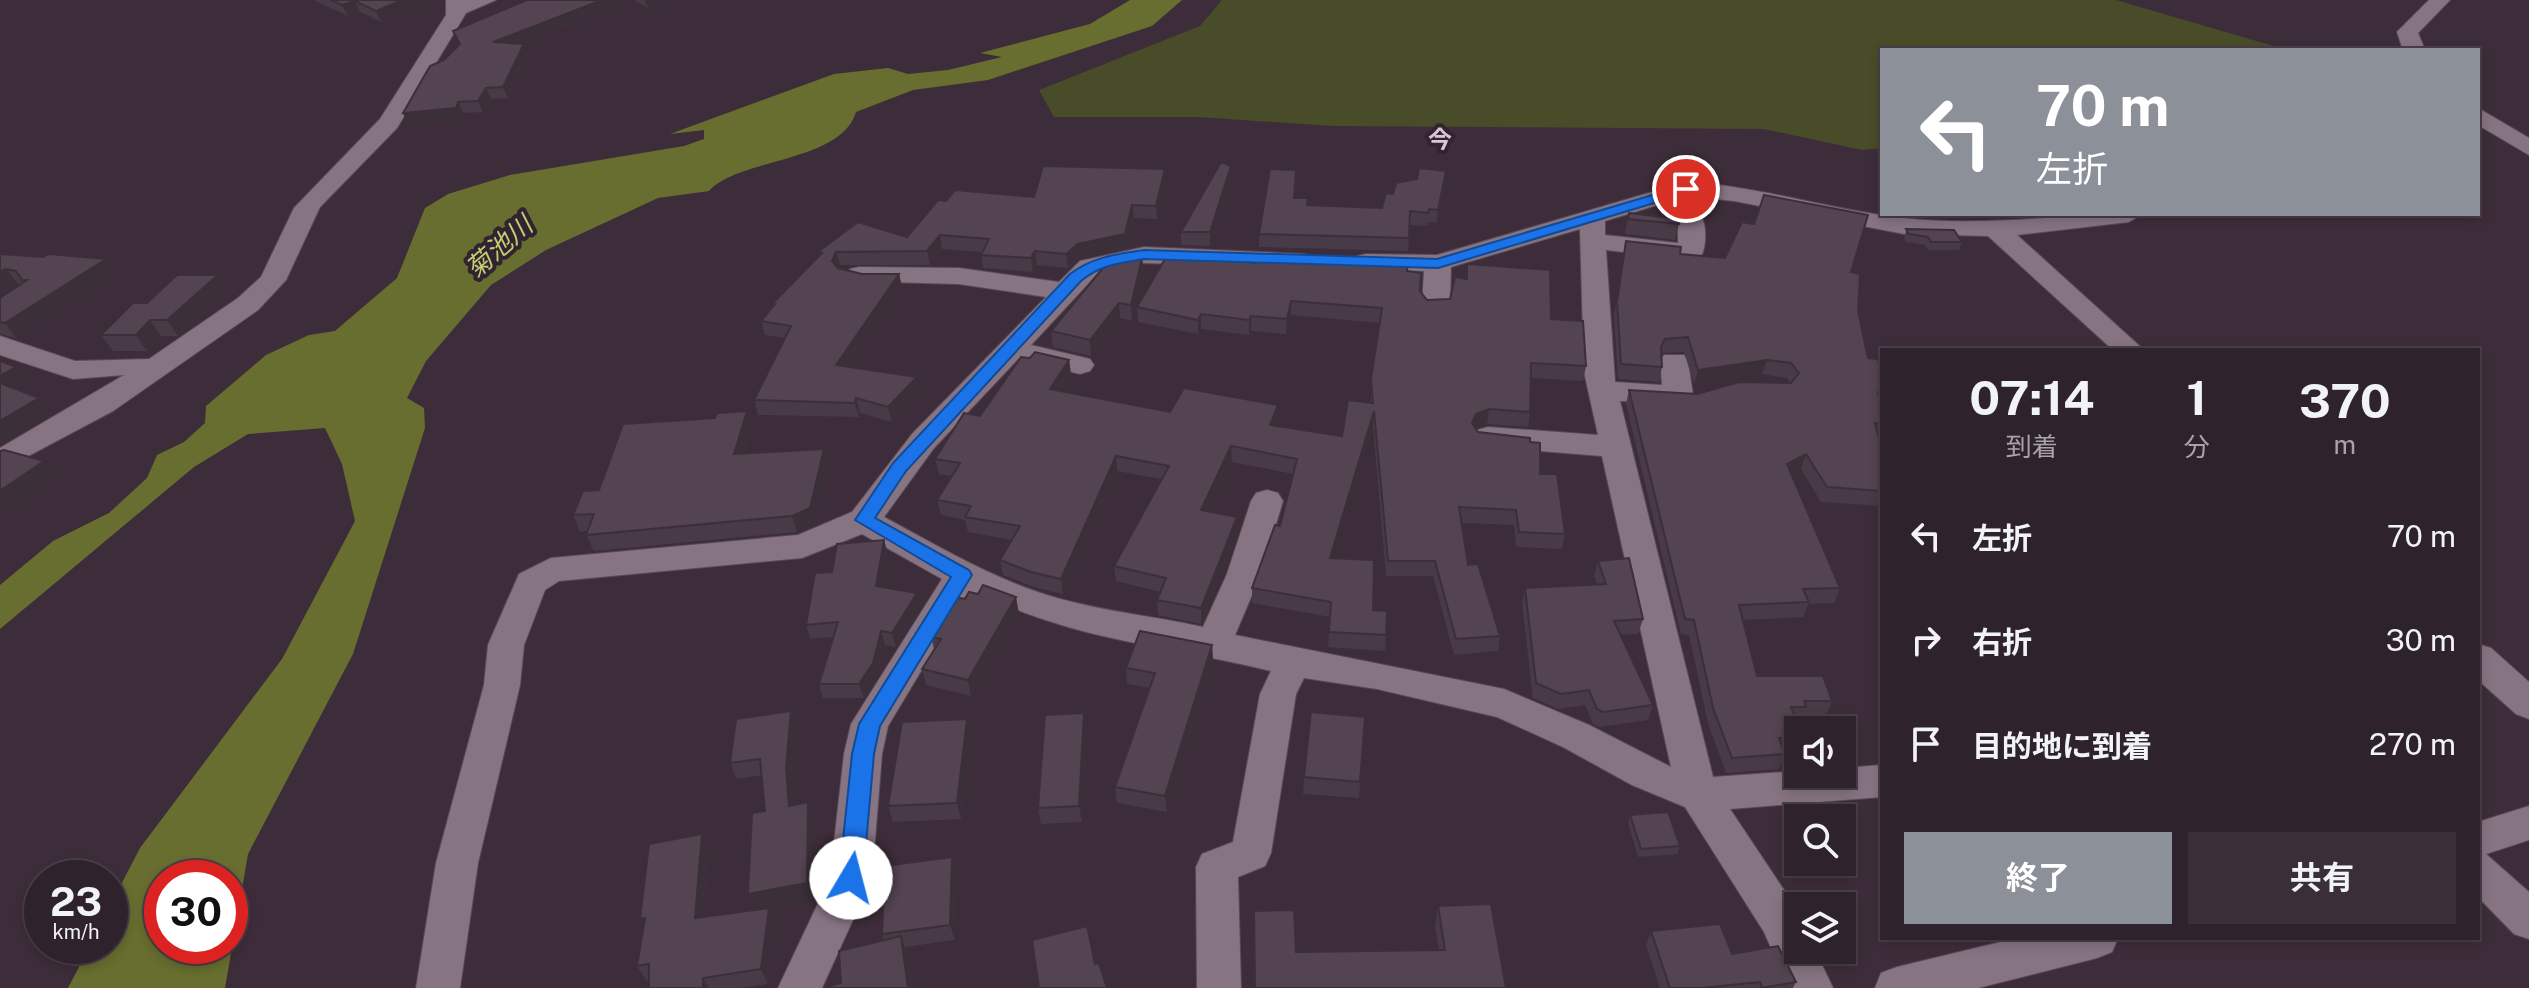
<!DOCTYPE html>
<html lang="ja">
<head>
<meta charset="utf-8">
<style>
	:root { --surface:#2e222c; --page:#3a2f38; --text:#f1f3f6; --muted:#a7a4a9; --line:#493f48; --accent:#8c9099 }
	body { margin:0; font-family:"Public Sans","Noto Sans JP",sans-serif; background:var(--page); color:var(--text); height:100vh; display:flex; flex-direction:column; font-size:30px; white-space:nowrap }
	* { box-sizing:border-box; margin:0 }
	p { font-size:26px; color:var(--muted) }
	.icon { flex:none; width:44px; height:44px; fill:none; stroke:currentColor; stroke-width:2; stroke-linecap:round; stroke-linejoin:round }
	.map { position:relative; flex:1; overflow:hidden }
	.side { position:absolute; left:1880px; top:348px; width:600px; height:592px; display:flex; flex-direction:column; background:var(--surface); border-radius:0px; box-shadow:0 4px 12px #0003,0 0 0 2px var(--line) }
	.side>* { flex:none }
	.top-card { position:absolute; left:1880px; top:48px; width:600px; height:168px; border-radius:0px; box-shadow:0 4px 12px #0003,0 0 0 2px var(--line); background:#8c9099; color:#fff; overflow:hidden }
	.fabs { position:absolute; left:1784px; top:716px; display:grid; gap:16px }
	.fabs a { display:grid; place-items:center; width:72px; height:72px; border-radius:0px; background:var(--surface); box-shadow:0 4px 12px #0003,0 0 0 2px var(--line); font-size:40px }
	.speed { position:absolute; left:24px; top:860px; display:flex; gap:16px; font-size:40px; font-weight:700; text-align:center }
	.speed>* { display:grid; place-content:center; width:104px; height:104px; border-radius:50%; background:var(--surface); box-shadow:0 4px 12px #0003,0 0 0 2px var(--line); line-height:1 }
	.speed small { font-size:20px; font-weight:400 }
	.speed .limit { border:12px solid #d22; background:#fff; color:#111 }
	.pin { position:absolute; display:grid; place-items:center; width:68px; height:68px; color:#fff; margin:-34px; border:4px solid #fff; border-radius:50%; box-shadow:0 2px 8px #0007 }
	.me { position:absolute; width:88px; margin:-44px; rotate:8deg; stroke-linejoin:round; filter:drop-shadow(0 0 6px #0008) }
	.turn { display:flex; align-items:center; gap:28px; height:168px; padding:0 24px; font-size:36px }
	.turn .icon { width:104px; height:104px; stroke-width:2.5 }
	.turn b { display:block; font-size:56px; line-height:68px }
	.eta { display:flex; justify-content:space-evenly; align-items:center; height:136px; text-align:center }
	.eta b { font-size:48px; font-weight:700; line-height:56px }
	.action { display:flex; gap:16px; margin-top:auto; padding:16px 24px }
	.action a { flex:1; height:92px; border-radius:0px; background:var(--accent); color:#fff; font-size:32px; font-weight:700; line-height:92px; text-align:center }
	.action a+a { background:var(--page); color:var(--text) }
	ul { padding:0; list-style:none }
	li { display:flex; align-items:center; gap:24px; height:104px; padding:0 24px }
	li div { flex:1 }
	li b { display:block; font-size:30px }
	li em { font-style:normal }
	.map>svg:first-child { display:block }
	.green { fill:#484c28 }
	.water { fill:#676e2f; fill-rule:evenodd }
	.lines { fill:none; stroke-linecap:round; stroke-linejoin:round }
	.minor-casing { stroke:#584b56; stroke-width:2 }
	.minor { fill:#877483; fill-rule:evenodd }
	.wall { fill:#483a46 }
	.shaded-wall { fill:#3b2f39 }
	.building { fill:#544351; stroke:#3b2f39; stroke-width:2 }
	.route { fill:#1a73e8; stroke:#114b97; stroke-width:2 }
	.labels { text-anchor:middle; stroke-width:8; stroke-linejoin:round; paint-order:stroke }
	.far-quarter-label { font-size:24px; font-weight:bold; fill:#d9c5d6; stroke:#322330 }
	.water-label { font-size:26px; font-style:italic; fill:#c2cd71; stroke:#322330 }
</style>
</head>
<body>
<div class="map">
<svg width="2529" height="988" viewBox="0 0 2529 988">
	<rect width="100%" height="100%" fill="#3d2d3a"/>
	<!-- green -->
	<polygon class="green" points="1222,0 2116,0 2287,50 1882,50 1882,148 1862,150 1764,129 1333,126 1198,117 1054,117 1039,90 1200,26"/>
	<!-- water -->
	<path class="water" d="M1130,0h52l-30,26 -164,54 -75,10 -57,22c-15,51 -119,46 -147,79l-51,7 -112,52 -55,35 -65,76 -19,37 17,10 1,20 -72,226 -105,200 -23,134h-157l22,-42h20v-40l30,-58 142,-189 73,-138 -13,-57 -17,-36 -77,6 -54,33 -194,162v-44l53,-44 56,-28 38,-35 10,-23 27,-13 21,-19 1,-17 60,-51 43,-20 26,-4 62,-53 28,-70 23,-14 62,-19 174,-29 20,-7v-9l-34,4 164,-60 54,-6 20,6 40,-4 54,-13 -22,-4 110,-29zM162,878h68v68h-68z"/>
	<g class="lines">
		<defs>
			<g id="minor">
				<polygon points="446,0 496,0 466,13 397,128 320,207 286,280 258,310 113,411 0,471 0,448 124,375 73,379 0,355 0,336 75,361 149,359 238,298 261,277 294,208 380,119 446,15"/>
				<polygon points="2429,0 2450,0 2418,33 2425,50 2403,50 2397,32"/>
				<polygon points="2478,108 2529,138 2529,155 2478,125"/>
				<path d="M1686,182c74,4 144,28 217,36 80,9 159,-4 239,-4l-13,8 -112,13 127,115h-31l-125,-114 -84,-2 -170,-33 -47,-5 -82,25v14l73,8v-24l4,-5h18c7,9 7,34 0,44l-9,2 -85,-10 9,132 47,3 -2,-24 4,-6h20l4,6 5,34 -5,7 -68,-1 93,376 85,-6v3h44v-6l40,-3v32l-152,12 64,96 4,9v36h17l18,38h-44l-25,-56 -79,-125 -53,-22 -69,-38 -66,-30 -120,-28 -73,-11 -8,16 -25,159 -6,13 -27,11 3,111h-44l-1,-121 6,-13 31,-12 27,-148 11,-23c-56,-14 -112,-22 -168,-35 -46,-10 -90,-27 -134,-45l-81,135 -6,28 -10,124 -50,110h-44l52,-110 14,-124 7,-30 91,-145 -80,-45 -60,24 -243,23 -14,9 -21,55 -4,40 -42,178 -18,125h-44l20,-125 48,-178 4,-40 31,-71 32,-16 247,-23 54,-23 60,-78 134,-137 -87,-13 -109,-3 -4,-6 4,-6 9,-2 100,1 100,14 21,-21 64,-14 161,7 4,6 -4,6 -9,2 -152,-5 -46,10 -67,72 59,14 4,6 -4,6 -10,3 -62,-15 -84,89 -50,69c56,30 112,64 173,81 49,14 98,18 146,29l24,-53 24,-73 5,-8 11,-3 11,3 5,8 -22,73 -26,61 269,54 85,36 82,42 -69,-311 -114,-9 -11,-3 -4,-7 4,-7 11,-3 110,8 -14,-63 -4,-143 -129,38 -1,39 -4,6h-20l-4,-6 2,-35 -58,-1 -9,-2 -4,-6 4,-6 9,-2 71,1z"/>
				<polygon points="2478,644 2491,648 2529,682 2529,719 2516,714 2478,680"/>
				<polygon points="2529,806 2529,840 2486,854 2529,892 2529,939 2514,934 2478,897 2478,822"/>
				<polygon points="2017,938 2118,938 2112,952 2097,958 1978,988 1875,988 1881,973 1897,967"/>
			</g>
		</defs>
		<!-- minor casing -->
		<use href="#minor" class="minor-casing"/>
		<!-- minor -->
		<use href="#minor" class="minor"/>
	</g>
	<!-- wall -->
	<g class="wall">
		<polygon points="313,0 435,0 381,22 360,12 348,16"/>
		<polygon points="632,0 521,44 524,44 528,54 508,98 491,99 483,112 463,113 460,120 408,124 403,113 459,44 453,31"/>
		<polygon points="634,0 674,0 648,8"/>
		<polygon points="1165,169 1165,182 1157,219 1134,218 1126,248 1079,258 1068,268 1037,265 1033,272 983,268 981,255 982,252 942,249 930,265 840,265 838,268 862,274 899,274 902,288 848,367 920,391 892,422 860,413 859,417 758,415 754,400 784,338 765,335 761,321 773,307 772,304 819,256 818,252 907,237 946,201 1034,197"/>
		<polygon points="1231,180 1210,246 1181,245 1181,232"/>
		<polygon points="1296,183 1295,198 1308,205 1382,208 1393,194 1445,184 1437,223 1428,222 1427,226 1410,225 1408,251 1259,247 1259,234"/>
		<polygon points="1629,213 1679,224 1675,240 1625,234"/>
		<polygon points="1898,214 1938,214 1937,218"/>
		<polygon points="1907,229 1962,242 1959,250 1928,250 1925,245 1906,242 1904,237"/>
		<polygon points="1626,241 1680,254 1851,272 1858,311 1868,358 1882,381 1882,399 1880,405 1882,416 1882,428 1879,437 1882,450 1882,506 1821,502 1801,469 1791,474 1840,588 1834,603 1808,604 1803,617 1743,620 1757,676 1832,701 1826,716 1802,716 1799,722 1797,722 1798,748 1797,752 1785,752 1785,754 1779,769 1726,773 1708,723 1689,635 1681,634 1626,404 1629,390 1697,394 1790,383 1787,378 1762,374 1694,384 1684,352 1662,353 1662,367 1659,382 1618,379 1614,316"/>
		<polygon points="0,254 106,259 116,275 16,338 0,334 0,298 21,285 18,284 0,291"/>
		<polygon points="1142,258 1144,273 1132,321 1120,318 1091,356 1053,347 1051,331"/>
		<polygon points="1254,263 1407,271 1427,300 1450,299 1466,279 1467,264 1551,319 1586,366 1583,381 1531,378 1530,412 1528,427 1487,424 1476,428 1478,432 1530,442 1540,474 1565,534 1562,549 1516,547 1514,525 1461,523 1468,565 1500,636 1498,651 1454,655 1433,576 1386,576 1373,426 1333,558 1373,610 1386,635 1385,651 1328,647 1330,617 1252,603 1252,588 1280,526 1293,474 1232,462 1208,512 1237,533 1201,624 1158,615 1157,600 1160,592 1116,581 1114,566 1161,479 1117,471 1063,594 1034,587 1003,575 1000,560 1012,540 968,532 965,520 941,515 937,500 952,476 939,474 935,459 980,416 1030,358 1069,360 1071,375 1060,391 1170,412 1278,405 1278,420 1276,426 1342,436 1371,402 1371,379 1380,323 1291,315 1286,334 1251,331 1249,335 1201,329 1198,334 1138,322 1137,307"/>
		<polygon points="228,291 178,336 161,336 147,351 113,351 101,335 147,303"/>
		<polygon points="752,427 744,454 829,465 815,525 797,532 594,551 586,535 587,531 580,532 573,515 599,490"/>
		<polygon points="888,554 882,587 921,607 896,647 885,645 877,677 864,698 823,698 819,684 833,637 810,639 806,625 832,572"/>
		<polygon points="1598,561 1643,619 1638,634 1620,635 1653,705 1648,720 1599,727 1593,724 1585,705 1558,709 1533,698 1522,603 1525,588 1597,584 1594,576"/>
		<polygon points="1019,614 971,696 926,685 922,669 934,649 931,637"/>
		<polygon points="1212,645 1213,661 1167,812 1117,803 1115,787 1150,688 1127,684 1126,668"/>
		<polygon points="791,711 797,727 792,783 794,805 808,802 814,818 814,898 755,910 748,894 765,811 762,775 737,779 730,763"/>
		<polygon points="1084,713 1086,729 1082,822 1041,824 1038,808"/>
		<polygon points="1365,717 1359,798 1303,794 1304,777"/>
		<polygon points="971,735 961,819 893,822 888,806"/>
		<polygon points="1630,815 1680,846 1677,854 1638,857 1628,823"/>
		<polygon points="709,849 704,917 769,908 775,922 768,984 740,988 649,988 649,980 646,980 637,966"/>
		<polygon points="952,857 956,873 955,940 905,947 908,957 913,988 824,988 841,983 884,940 882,934"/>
		<polygon points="1438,906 1506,988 1296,952 1439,950 1435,926"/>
		<polygon points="1651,931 1732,954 1796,982 1793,988 1660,988 1646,945"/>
	</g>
	<!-- shaded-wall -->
	<g class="shaded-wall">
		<polygon points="402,0 435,0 381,22 376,11"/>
		<polygon points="602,0 632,0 497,53 493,42"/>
		<polygon points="645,0 674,0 648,8"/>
		<polygon points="355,1 360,12 348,16 342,5"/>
		<polygon points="524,44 528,54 508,98 503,87"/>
		<polygon points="486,88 491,99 483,112 478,101"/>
		<polygon points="458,102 463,113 460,120 408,124 403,113"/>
		<polygon points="1231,166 1231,180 1210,246 1210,232"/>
		<polygon points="1165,169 1165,182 1157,219 1156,206"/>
		<polygon points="1446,171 1445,184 1437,223 1438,210"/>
		<polygon points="1132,205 1134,218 1126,248 1079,258 1068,268 1066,254"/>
		<polygon points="940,235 942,249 930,265 927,251"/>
		<polygon points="1035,251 1037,265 1033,272 1031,258"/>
		<polygon points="836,252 840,265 836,275 832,261"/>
		<polygon points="1142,258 1144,273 1132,321 1131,305"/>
		<polygon points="106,259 116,275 16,338 5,323"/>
		<polygon points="6,269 18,284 0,291 0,271"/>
		<polygon points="899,274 902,288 839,380 836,365"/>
		<polygon points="218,275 228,291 178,336 167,320"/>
		<polygon points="1291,301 1291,315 1286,334 1287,319"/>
		<polygon points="1119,303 1120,318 1091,356 1090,340"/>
		<polygon points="1201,314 1201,329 1198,334 1198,320"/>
		<polygon points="1251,316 1251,331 1249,335 1249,320"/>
		<polygon points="150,320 161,336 147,351 136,335"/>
		<polygon points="1069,360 1071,375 1052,404 1050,389"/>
		<polygon points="1767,360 1762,374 1694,384 1698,370"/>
		<polygon points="16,367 28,383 5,396 0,390 0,376"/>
		<polygon points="917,377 920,391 892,422 888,407"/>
		<polygon points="39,398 52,414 0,445 0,421"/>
		<polygon points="856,398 860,413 859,417 855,403"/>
		<polygon points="1278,405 1278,420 1270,440 1270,425"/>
		<polygon points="1489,409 1487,424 1474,429 1472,423 1476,414"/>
		<polygon points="747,411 752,427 739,470 734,454"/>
		<polygon points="1374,411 1373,426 1329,573 1330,558"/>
		<polygon points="1231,446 1232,462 1202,526 1201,510"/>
		<polygon points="824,449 829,465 815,525 797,532 792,516"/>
		<polygon points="1806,454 1801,469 1781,479 1787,464"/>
		<polygon points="1116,456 1117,471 1063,594 1061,579"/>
		<polygon points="44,461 56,477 0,516 0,491"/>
		<polygon points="1237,517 1237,533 1201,624 1201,608"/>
		<polygon points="884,540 888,554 880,600 876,586"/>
		<polygon points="917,593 921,607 896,647 892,633"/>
		<polygon points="1016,597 1019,614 971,696 968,680"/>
		<polygon points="881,631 885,645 877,677 864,698 859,684"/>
		<polygon points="1212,645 1213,661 1167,812 1165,796"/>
		<polygon points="791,711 797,727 792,783 796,821 789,806 786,768"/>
		<polygon points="1084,713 1086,729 1082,822 1079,806"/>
		<polygon points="967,719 971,735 961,819 957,803"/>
		<polygon points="808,802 814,818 814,898 755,910 748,894"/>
		<polygon points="702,834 709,849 703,932 695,918"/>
		<polygon points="952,857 956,873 955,940 950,925"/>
		<polygon points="769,908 775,922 768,984 761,969"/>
		<polygon points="901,936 908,957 913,988 908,988"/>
		<polygon points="703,978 709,988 703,988"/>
	</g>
	<!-- building -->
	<g class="building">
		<polygon points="331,0 402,0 376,11 355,1 342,5"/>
		<polygon points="527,0 602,0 493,42 524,44 503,87 486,88 478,101 458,102 456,108 403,113 430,66 444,60 460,44 453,31"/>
		<polygon points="1221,162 1231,166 1210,232 1181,232"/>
		<polygon points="1043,166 1165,169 1156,206 1132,205 1125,234 1078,244 1066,254 1035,251 1031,258 981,255 989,239 940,235 927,251 836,252 832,261 838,268 862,274 899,274 836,365 917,377 888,407 856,398 855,403 754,400 791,326 761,321 775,304 772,304 822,253 818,252 858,222 907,237 938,200 946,201 955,190 1034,197"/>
		<polygon points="1419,168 1446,171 1438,210 1429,209 1428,213 1410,211 1409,238 1259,234 1270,169 1296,170 1294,198 1308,198 1307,205 1382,208 1386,193 1393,194 1396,183 1417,179"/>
		<polygon points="1764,195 1868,215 1851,272 1860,274 1858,311 1868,358 1878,359 1882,381 1882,393 1878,392 1882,416 1882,424 1875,423 1882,450 1882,491 1827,487 1806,454 1787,464 1840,588 1803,589 1809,602 1739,605 1757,676 1823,676 1832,701 1804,701 1806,707 1791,707 1800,730 1798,730 1798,737 1779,738 1785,754 1732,758 1713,708 1694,620 1685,619 1629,390 1697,394 1739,382 1791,383 1799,373 1791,363 1767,360 1698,370 1688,337 1665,339 1661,347 1662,367 1621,364 1617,302 1626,241 1681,247 1680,254 1725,258 1742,222 1754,224"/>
		<polygon points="1629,213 1679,219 1679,224 1628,219"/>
		<polygon points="1906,229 1954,230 1962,242 1931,242 1928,237 1909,234"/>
		<polygon points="1169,252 1203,253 1254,263 1255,255 1408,259 1407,271 1421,273 1420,291 1427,300 1450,299 1455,277 1467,279 1467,264 1550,270 1551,319 1583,321 1586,366 1531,363 1530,412 1489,409 1476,414 1472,423 1478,432 1530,438 1530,442 1540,443 1540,474 1557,474 1565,534 1519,532 1516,510 1459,507 1468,565 1478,564 1500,636 1456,639 1435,561 1388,561 1374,411 1330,558 1374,560 1373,610 1387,611 1386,635 1329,632 1331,602 1252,588 1275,525 1280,526 1297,459 1231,446 1201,510 1237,517 1201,608 1157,600 1166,578 1114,566 1169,466 1116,456 1061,579 1031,572 1000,560 1020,526 965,517 971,506 937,500 960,463 935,459 964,413 980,416 1021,357 1030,358 1035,352 1069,360 1050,389 1170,412 1184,388 1278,405 1270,425 1342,436 1348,400 1373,403 1371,379 1382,308 1291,301 1287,319 1251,316 1249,320 1201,314 1198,320 1137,307"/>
		<polygon points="0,254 43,257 48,254 106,259 5,323 0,322 0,298 27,280 22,280 16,271 6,269 0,271"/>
		<polygon points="1125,254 1142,258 1131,305 1119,303 1090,340 1051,331 1112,257"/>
		<polygon points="177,275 218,275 167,320 150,320 136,335 101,335 133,303 147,303"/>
		<polygon points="0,361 16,367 0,376"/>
		<polygon points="0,383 39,398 0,421"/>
		<polygon points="747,411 734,454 824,449 810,508 792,516 586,535 594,514 573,515 583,491 599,490 623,424 715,418 717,413"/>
		<polygon points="4,450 44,461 0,491 0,451"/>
		<polygon points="884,540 876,586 917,593 892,633 881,631 873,663 859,684 819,684 838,622 806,625 815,573 832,572 837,544"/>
		<polygon points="1629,558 1643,619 1614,621 1653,705 1603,712 1597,709 1589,690 1561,694 1536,683 1525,588 1606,584 1598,561"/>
		<polygon points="983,585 1016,597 968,680 922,669 941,639 931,637 955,597 965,599 969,592 978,594"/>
		<polygon points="1140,631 1212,645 1165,796 1115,787 1155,673 1126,668"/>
		<polygon points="791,711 786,768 789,806 808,802 807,883 748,894 752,813 765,811 760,759 730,763 736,719"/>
		<polygon points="1311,712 1365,717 1360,782 1304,777"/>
		<polygon points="1084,713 1079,806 1038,808 1045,715"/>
		<polygon points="967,719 957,803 888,806 902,722"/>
		<polygon points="1668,812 1680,846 1641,849 1630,815"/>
		<polygon points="702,834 695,918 769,908 761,969 703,978 703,988 649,988 649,964 637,966 645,918 640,919 649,844"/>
		<polygon points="952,857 950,925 882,934 885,866"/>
		<polygon points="1491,904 1506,988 1255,988 1254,911 1294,910 1296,952 1445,950 1438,906"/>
		<polygon points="1720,924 1732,954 1778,946 1796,982 1762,988 1760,982 1701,988 1670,988 1651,931"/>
		<polygon points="1087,926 1095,964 1099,963 1107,988 1039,988 1032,940"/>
		<polygon points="901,936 908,988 824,988 841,983 839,951"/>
	</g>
	<!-- route -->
	<path class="route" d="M1686,185l5,1v6l-253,76 -294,-9c-24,4 -44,6 -63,22l-175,190 -31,47 94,52 3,5 -92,151 -6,28 -11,124 -4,7 -8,3 -8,-3 -4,-7 13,-124 7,-30 92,-147 -96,-57 38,-57 177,-189c22,-17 47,-20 74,-24l293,9z"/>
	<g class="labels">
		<!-- far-quarter labels -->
		<g class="far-quarter-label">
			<text x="1440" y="148">今</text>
		</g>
		<!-- water labels -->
		<g class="water-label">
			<text transform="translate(499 247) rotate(-41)" y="9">菊池川</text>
		</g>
	</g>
</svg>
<div class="fabs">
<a><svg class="icon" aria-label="sound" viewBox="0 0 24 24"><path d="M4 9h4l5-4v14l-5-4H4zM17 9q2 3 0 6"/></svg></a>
<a><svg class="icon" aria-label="search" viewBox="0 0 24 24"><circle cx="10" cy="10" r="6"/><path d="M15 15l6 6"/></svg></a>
<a><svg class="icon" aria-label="layers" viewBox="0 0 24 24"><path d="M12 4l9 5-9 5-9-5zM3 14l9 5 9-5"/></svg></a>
</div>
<div class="speed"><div>23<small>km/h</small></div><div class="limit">30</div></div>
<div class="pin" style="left:1686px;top:189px;background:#d93025"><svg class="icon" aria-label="arrive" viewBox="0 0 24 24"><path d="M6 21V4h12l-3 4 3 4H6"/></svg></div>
<svg class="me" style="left:851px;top:878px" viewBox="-20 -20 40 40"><circle r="19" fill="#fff"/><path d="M0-13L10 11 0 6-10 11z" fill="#1a73e8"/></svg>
<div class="top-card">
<div class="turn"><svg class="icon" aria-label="left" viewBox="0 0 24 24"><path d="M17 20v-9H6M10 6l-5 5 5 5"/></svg><div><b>70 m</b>左折</div></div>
</div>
<section class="side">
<div class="eta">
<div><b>07:14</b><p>到着</p></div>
<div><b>1</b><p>分</p></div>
<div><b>370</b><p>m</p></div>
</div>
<ul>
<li><svg class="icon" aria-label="left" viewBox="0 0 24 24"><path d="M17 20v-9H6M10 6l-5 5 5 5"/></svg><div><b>左折</b></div><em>70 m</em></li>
<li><svg class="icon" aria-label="right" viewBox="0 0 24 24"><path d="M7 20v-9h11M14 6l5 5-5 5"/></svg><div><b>右折</b></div><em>30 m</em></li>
<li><svg class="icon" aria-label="arrive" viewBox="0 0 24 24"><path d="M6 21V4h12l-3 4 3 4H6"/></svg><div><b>目的地に到着</b></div><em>270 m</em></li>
</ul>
<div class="action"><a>終了</a><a>共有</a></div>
</section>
</div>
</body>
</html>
